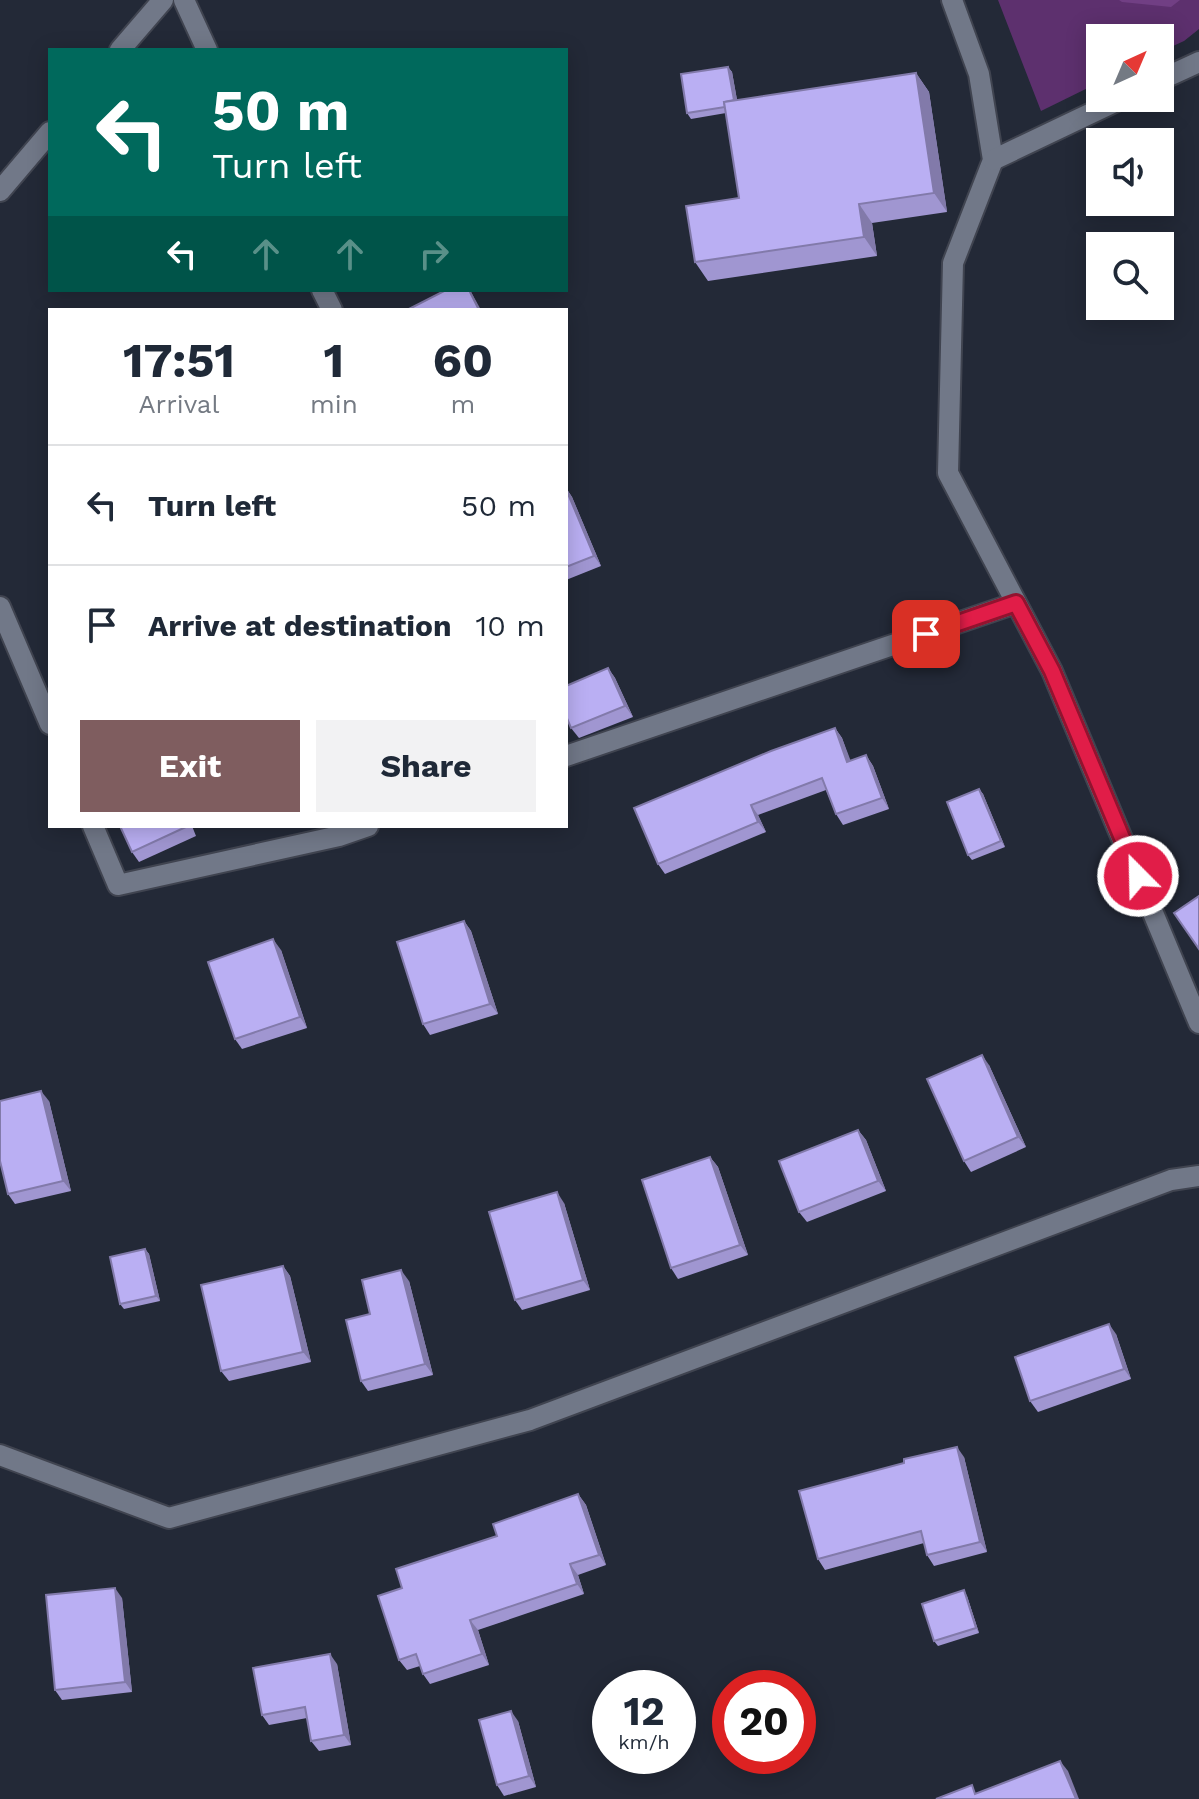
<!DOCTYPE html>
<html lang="en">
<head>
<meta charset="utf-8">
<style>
	:root { --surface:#fff; --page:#f2f2f3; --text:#1f2937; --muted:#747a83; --line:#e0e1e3; --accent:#7f5d5f }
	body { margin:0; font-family:"Work Sans",sans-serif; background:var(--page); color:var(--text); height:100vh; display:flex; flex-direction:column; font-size:30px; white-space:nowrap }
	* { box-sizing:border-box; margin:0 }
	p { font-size:26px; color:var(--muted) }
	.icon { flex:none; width:44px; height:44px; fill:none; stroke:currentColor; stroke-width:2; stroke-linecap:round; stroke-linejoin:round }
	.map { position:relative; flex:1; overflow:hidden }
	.side { position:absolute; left:48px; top:308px; width:520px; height:520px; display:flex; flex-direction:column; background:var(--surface); border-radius:0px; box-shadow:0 4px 20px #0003 }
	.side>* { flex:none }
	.hud { position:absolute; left:48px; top:48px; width:520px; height:244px; border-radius:0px; box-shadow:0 4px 20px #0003; background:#00695c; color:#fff; overflow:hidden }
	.needle { width:52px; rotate:44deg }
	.tools { position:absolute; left:1086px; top:24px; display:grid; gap:16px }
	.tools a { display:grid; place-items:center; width:88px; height:88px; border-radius:0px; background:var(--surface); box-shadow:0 4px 20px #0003; font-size:40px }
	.speed { position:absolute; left:592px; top:1670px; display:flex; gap:16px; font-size:40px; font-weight:700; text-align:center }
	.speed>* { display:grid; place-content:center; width:104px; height:104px; border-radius:50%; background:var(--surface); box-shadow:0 4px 20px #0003; line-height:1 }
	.speed small { font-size:20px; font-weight:400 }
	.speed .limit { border:12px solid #d22; background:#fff; color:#111 }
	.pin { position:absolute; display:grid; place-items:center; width:68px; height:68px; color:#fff; margin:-34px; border-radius:16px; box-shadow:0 4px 12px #0006 }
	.me { position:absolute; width:88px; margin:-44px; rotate:337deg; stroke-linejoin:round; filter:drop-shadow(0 0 6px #0008) }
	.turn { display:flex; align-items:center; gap:28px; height:168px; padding:0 32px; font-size:36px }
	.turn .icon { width:104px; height:104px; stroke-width:2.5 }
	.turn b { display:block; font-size:56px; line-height:68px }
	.lanes { display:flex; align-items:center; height:76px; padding:0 32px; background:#0003; justify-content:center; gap:40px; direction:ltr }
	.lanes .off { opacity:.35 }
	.eta { display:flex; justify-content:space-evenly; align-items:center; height:136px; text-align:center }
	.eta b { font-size:48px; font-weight:700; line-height:56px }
	.button { display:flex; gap:16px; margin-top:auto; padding:16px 32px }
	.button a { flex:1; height:92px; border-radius:0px; background:var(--accent); color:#fff; font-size:32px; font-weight:700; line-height:92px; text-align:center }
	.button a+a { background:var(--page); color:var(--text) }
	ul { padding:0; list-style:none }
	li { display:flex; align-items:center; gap:24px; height:120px; padding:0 32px; border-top:2px solid var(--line) }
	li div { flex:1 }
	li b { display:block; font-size:30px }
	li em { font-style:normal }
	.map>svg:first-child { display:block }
	.green { fill:#5d306e }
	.forest { fill:#713f84 }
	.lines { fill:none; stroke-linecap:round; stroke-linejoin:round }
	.minor-casing { stroke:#404450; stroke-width:24 }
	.minor { stroke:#717888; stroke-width:20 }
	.wall { fill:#a096d1 }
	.shaded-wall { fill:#827aaa }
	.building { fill:#baaff3; stroke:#827aaa; stroke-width:2 }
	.route-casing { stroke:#92132f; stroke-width:20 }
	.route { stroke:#e11d48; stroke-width:14 }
</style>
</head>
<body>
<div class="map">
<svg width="1199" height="1799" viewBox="0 0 1199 1799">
	<rect width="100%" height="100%" fill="#232937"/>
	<!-- green -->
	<polygon class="green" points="998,0 1199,0 1199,29 1184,41 1160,52 1160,38 1100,38 1100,82 1041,111"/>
	<!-- forest -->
	<polygon class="forest" points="1119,0 1180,0 1171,7 1122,2"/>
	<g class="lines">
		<defs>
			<g id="minor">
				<polyline points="184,0 207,50"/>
				<polyline points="952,0 979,74 993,160 953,263 948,473 1052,671 1199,1023"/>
				<polyline points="120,50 163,0"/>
				<polyline points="1160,80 1199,62"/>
				<polyline points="993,160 1123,98"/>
				<polyline points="0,191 50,132"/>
				<polyline points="322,290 332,310"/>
				<polyline points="0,607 50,724"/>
				<polyline points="566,756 1016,603"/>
				<polyline points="93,826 118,885 339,836 368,826"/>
				<polyline points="0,1455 169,1518 530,1420 1171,1180 1199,1176"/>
			</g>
		</defs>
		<!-- minor casing -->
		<use href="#minor" class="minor-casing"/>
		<!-- minor -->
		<use href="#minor" class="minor"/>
	</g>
	<!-- wall -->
	<g class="wall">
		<polygon points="728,67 732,72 737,100 916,73 929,92 947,212 872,223 877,256 708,281 695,262 739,198 726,113 691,119 687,113"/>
		<polygon points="566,488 572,497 601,566 566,580"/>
		<polygon points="608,668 615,678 633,717 579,738 571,728"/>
		<polygon points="835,728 842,738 850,761 866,755 873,766 889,809 843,825 836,814 826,790 758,815 766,832 665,874 658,864"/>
		<polygon points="979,789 983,794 1005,847 972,860 968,855"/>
		<polygon points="120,826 192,826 196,836 139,862 132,852"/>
		<polygon points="464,921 471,931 498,1014 430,1035 423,1024"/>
		<polygon points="281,950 307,1028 242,1049 235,1039"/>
		<polygon points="989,1065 1026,1147 971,1172 964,1161"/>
		<polygon points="49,1101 71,1191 15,1204 8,1194"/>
		<polygon points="858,1130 866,1140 886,1191 807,1222 799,1212"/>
		<polygon points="710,1157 718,1167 748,1255 678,1279 671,1268"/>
		<polygon points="564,1203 590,1290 522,1310 515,1300"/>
		<polygon points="145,1249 149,1254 160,1301 124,1309 120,1304"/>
		<polygon points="283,1266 290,1276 311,1362 229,1381 221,1371"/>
		<polygon points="409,1281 433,1375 368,1391 361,1381 370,1314"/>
		<polygon points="1116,1334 1131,1379 1038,1412 1030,1401"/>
		<polygon points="964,1457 987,1552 934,1566 927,1555 924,1543 825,1570 818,1559"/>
		<polygon points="578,1494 586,1505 606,1565 578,1575 584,1594 478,1630 489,1665 430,1684 423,1674 420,1666 407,1670 399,1660 402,1588 497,1536"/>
		<polygon points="967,1596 979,1633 938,1646 934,1641"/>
		<polygon points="122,1598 132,1692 62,1700 55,1690"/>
		<polygon points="337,1664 351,1745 319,1751 311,1741 307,1718 269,1725 262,1715"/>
		<polygon points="518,1721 536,1787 504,1796 497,1785"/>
	</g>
	<!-- shaded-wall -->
	<g class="shaded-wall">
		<polygon points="728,67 732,72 739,111 735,106"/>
		<polygon points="916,73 929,92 947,212 934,193"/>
		<polygon points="859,204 872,223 877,256 864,237"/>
		<polygon points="469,290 470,290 481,310 479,310"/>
		<polygon points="566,488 572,497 601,566 594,556"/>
		<polygon points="608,668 615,678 633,717 625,706"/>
		<polygon points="835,728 842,738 855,772 847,762"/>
		<polygon points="866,755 873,766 889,809 882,798"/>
		<polygon points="979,789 983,794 1005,847 1001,841"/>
		<polygon points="751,805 758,815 766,832 758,822"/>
		<polygon points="464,921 471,931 498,1014 490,1004"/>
		<polygon points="273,939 281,950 307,1028 300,1017"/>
		<polygon points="982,1055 989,1065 1026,1147 1018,1137"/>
		<polygon points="41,1091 49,1101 71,1191 63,1181"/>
		<polygon points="858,1130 866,1140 886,1191 878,1181"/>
		<polygon points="710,1157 718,1167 748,1255 740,1245"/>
		<polygon points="557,1192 564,1203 590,1290 583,1280"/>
		<polygon points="145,1249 149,1254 160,1301 156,1296"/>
		<polygon points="283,1266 290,1276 311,1362 303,1352"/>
		<polygon points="401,1270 409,1281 433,1375 425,1364"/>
		<polygon points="1109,1324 1116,1334 1131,1379 1124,1369"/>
		<polygon points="957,1447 964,1457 987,1552 980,1542"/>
		<polygon points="578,1494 586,1505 606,1565 599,1555"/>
		<polygon points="570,1564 578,1575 584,1594 577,1584"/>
		<polygon points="115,1588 122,1598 132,1692 125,1682"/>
		<polygon points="964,1590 967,1596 979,1633 976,1628"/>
		<polygon points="470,1620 478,1630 489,1665 482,1654"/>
		<polygon points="330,1654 337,1664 351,1745 344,1735"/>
		<polygon points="511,1711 518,1721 536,1787 529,1776"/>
		<polygon points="1060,1761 1068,1771 1079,1799 1076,1799"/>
	</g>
	<!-- building -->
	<g class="building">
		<polygon points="728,67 734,100 724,102 725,107 687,113 681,74"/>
		<polygon points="916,73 934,193 859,204 864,237 695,262 686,206 739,198 724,102"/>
		<polygon points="446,290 469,290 479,310 407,310"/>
		<polygon points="566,489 594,556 566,567"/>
		<polygon points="608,668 625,706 571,728 566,716 566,686"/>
		<polygon points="835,728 847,762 866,755 882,798 836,814 822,778 751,805 758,822 658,864 634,808 771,751"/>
		<polygon points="979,789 1001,841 968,855 947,802"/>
		<polygon points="120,826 188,826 132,852"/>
		<polygon points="1199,896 1199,949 1174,913"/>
		<polygon points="464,921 490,1004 423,1024 397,942"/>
		<polygon points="273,939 300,1017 235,1039 208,962"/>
		<polygon points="982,1055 1018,1137 964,1161 927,1079"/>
		<polygon points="41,1091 63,1181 8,1194 0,1161 0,1101"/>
		<polygon points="858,1130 878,1181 799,1212 779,1161"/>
		<polygon points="710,1157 740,1245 671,1268 642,1180"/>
		<polygon points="557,1192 583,1280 515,1300 489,1212"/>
		<polygon points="145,1249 156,1296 120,1304 110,1257"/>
		<polygon points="283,1266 303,1352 221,1371 201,1285"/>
		<polygon points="401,1270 425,1364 361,1381 346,1320 370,1314 362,1280"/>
		<polygon points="1109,1324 1124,1369 1030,1401 1015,1357"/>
		<polygon points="957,1447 980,1542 927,1555 921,1531 818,1559 799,1491 904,1463 904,1459"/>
		<polygon points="578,1494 599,1555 570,1564 577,1584 470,1620 482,1654 423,1674 416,1654 399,1660 378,1596 402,1588 396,1569 497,1536 493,1524"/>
		<polygon points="115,1588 125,1682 55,1690 46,1595"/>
		<polygon points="964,1590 976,1628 934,1641 922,1604"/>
		<polygon points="330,1654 344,1735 311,1741 305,1707 262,1715 253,1668"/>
		<polygon points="511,1711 529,1776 497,1785 479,1720"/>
		<polygon points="1060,1761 1076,1799 936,1799 972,1785 975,1794"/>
	</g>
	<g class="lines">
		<defs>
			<polyline id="route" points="926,634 1016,603 1052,671 1138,876"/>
		</defs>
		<!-- route casing -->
		<use href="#route" class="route-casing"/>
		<!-- route -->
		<use href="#route" class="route"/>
	</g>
</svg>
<div class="tools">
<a><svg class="needle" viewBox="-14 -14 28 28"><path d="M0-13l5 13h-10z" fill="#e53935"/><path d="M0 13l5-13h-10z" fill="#747a83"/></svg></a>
<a><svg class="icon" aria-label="sound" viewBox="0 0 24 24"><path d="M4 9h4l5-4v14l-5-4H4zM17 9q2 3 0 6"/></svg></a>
<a><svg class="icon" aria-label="search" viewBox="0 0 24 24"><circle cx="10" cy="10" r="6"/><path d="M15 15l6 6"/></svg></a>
</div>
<div class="speed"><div>12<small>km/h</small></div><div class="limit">20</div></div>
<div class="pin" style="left:926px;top:634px;background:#d93025"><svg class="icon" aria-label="arrive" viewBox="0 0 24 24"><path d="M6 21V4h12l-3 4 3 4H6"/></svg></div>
<svg class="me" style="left:1138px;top:876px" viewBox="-20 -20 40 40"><circle r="17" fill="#e11d48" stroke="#fff" stroke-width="3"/><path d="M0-11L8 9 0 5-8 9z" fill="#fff"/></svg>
<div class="hud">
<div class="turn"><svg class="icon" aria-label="left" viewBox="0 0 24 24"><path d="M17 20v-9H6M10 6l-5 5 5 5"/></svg><div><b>50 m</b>Turn left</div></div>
<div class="lanes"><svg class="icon" aria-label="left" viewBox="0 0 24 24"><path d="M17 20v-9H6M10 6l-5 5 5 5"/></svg><svg class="icon off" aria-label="ahead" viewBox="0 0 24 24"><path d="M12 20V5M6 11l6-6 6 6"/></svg><svg class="icon off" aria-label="ahead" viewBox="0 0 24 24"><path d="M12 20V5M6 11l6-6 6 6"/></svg><svg class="icon off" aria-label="right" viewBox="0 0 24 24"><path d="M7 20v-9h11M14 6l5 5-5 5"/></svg></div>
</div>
<section class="side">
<div class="eta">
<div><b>17:51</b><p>Arrival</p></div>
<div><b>1</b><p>min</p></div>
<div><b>60</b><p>m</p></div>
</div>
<ul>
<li><svg class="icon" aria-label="left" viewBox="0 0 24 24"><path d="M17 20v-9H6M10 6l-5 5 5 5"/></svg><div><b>Turn left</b></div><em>50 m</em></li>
<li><svg class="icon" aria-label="arrive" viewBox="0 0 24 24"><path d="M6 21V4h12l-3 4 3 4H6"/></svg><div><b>Arrive at destination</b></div><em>10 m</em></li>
</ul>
<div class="button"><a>Exit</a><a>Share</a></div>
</section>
</div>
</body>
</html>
